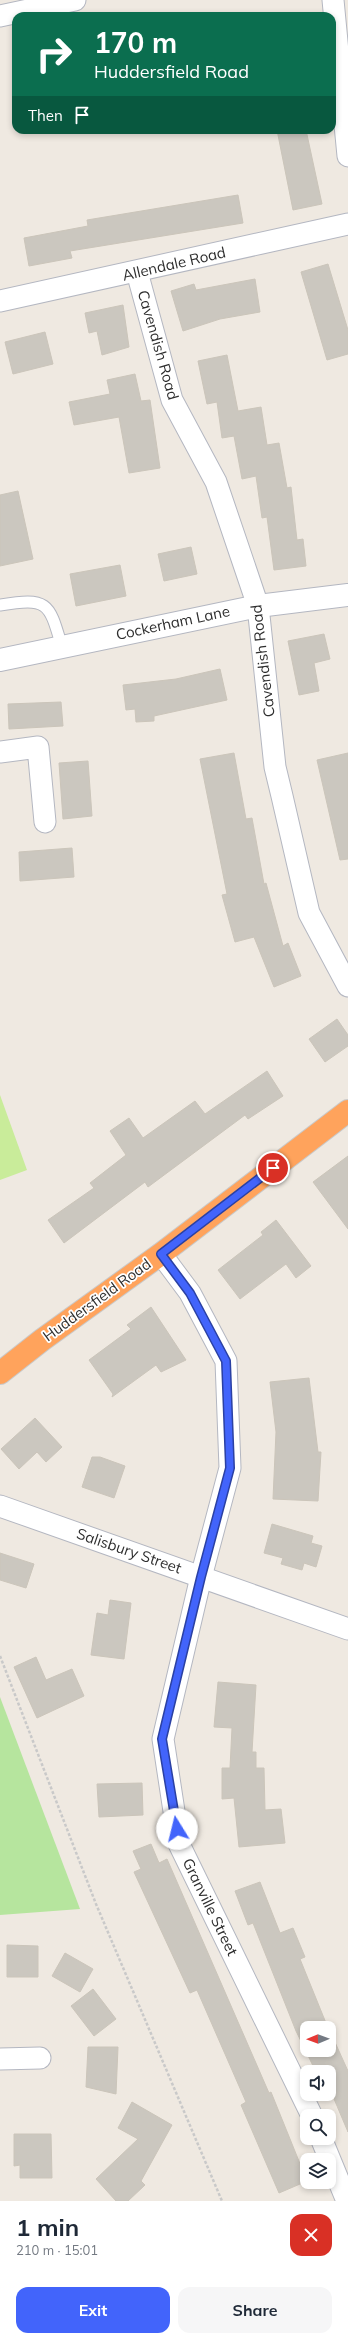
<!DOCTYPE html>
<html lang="en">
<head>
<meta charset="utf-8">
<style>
	:root { --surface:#fff; --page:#f6f6f7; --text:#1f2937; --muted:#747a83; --accent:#4264fb }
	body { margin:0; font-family:Mulish,sans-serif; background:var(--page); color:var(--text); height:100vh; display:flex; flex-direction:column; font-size:15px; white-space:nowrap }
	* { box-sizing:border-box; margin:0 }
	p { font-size:13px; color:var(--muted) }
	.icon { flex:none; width:22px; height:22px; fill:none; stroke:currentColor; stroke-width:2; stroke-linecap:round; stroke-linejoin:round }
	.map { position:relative; height:2201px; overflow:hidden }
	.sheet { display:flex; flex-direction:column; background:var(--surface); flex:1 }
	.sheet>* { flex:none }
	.banner { position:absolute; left:12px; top:12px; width:324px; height:122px; border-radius:12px; box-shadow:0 2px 6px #0003; background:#0b6e4f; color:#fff; overflow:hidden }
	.needle { width:26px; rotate:269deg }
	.buttons { position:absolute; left:300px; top:2021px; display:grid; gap:8px }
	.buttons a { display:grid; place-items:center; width:36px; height:36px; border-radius:8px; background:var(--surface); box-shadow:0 2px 6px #0003; font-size:20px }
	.pin { position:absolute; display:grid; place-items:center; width:34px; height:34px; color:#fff; margin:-17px; border:2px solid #fff; border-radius:50%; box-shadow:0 1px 4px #0007 }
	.me { position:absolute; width:44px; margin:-22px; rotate:351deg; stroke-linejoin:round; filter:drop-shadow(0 0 3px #0008) }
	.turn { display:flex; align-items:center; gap:14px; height:84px; padding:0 16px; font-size:18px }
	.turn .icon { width:52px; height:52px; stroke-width:2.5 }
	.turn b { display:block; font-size:28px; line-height:34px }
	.then { display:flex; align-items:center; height:38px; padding:0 16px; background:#0003; gap:8px; font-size:15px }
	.round { display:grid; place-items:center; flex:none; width:42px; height:42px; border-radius:12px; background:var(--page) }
	.overview { display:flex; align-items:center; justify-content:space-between; height:68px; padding:0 16px }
	h1 { font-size:24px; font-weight:700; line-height:30px }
	.cta { display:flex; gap:8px; margin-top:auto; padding:8px 16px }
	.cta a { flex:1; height:46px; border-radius:12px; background:var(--accent); color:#fff; font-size:16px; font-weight:700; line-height:46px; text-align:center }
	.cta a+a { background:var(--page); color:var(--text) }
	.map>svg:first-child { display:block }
	.green { fill:#b6e59e }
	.pitch { fill:#c9ec9a }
	.building { fill:#cbc7bf; stroke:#cbc5ba }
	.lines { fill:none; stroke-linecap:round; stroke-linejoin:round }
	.lane-casing { stroke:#b4b7c1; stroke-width:13 }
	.street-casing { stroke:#b4b7c1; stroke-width:23 }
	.secondary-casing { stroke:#b4b7c1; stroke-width:24 }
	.highway-casing { stroke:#c9c9c9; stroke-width:24 }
	.path { stroke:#c9c9c9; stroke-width:2.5; stroke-dasharray:3 2; stroke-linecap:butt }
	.lane { stroke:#fff; stroke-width:11 }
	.street { stroke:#fff; stroke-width:21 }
	.secondary { stroke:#fff; stroke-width:22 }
	.highway { stroke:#ffa35c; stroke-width:22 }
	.route-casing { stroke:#2b41a3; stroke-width:10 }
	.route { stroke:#4264fb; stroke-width:7 }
	.labels { text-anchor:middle; stroke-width:3.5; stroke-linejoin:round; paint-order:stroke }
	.street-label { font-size:15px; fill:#2e2e2e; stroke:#fff }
</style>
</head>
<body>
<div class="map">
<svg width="348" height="2201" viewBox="0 0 348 2201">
	<rect width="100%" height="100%" fill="#efe9e1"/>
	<!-- green -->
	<polygon class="green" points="0,1697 80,1909 0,1915"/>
	<!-- pitch -->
	<polygon class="pitch" points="0,1095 27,1170 0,1180"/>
	<!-- building -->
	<g class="building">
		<polygon points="277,130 306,130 322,204 293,210"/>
		<polygon points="238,195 243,223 70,251 72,258 29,266 24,238 88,226 87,220"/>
		<polygon points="328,264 348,330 348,354 327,360 301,272"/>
		<polygon points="255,279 260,312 220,319 183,331 171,291 194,284 196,290"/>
		<polygon points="123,305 129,347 102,355 97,331 89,333 85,313"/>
		<polygon points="45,332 53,364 13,374 5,342"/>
		<polygon points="227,355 238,411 261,407 267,445 279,443 287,488 291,487 297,540 303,539 306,566 274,570 267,517 262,518 256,476 242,479 234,436 222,438 217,402 207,404 198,361"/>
		<polygon points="135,374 141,401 150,400 160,468 129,473 119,417 74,425 69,402 110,394 107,380"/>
		<polygon points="18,491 33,559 0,566 0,495"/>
		<polygon points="191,547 197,574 164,581 158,554"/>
		<polygon points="120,565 126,596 76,606 70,574"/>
		<polygon points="324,634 330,659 314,663 319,691 299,695 288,641"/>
		<polygon points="220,669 227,700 154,716 154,721 136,722 135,709 126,710 123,685 176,679"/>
		<polygon points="61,702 63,726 9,729 8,704"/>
		<polygon points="234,753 246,819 252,818 264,884 266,883 283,946 288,943 301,976 274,987 254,937 235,942 222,895 227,894 200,759"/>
		<polygon points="348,753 348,859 340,860 317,760"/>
		<polygon points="88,761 92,816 63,819 59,763"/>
		<polygon points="72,848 74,877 20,881 19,852"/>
		<polygon points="337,1019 348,1035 348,1046 325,1062 309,1039"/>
		<polygon points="267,1071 283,1096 248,1119 245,1115 148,1187 145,1182 64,1243 48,1220 94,1188 90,1183 126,1155 110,1131 129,1118 143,1138 195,1101 205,1114"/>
		<polygon points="348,1156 348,1229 313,1182"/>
		<polygon points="276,1220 311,1266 296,1278 286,1264 240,1299 218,1270 263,1235 261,1232"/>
		<polygon points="151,1307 186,1360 161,1372 156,1365 112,1397 113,1394 89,1360 131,1329 127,1325"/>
		<polygon points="309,1378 318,1452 321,1452 318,1501 273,1499 276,1432 270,1382"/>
		<polygon points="35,1418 62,1447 46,1462 37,1452 19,1469 1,1449"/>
		<polygon points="92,1457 100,1457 125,1466 114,1498 82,1487"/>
		<polygon points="272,1524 313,1536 311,1543 322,1546 316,1567 304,1563 302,1570 281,1564 283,1558 264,1553"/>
		<polygon points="0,1553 34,1564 26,1588 0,1580"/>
		<polygon points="110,1600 131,1603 124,1659 91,1655 97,1613 108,1615"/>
		<polygon points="36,1657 46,1680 72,1669 84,1696 37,1718 14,1667"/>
		<polygon points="218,1682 256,1685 252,1752 256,1752 256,1768 264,1768 265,1810 281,1809 285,1843 239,1847 234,1798 222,1799 222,1768 230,1768 232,1728 214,1727"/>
		<polygon points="142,1783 143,1815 99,1817 97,1784"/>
		<polygon points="151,1844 159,1863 167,1859 269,2093 271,2092 307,2181 279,2193 241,2105 246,2102 197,1990 190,1993 134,1872 141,1869 133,1851"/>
		<polygon points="260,1882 280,1933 293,1928 305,1957 300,1959 328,2028 307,2028 307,2050 329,2050 329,2029 348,2071 348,2132 329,2087 329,2072 316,2072 296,2031 253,1923 248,1925 235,1891"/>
		<polygon points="7,1945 38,1946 38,1977 7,1977"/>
		<polygon points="65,1953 93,1969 80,1992 52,1976"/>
		<polygon points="93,1989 116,2019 94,2036 71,2006"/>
		<polygon points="88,2047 118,2047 116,2094 86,2087"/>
		<polygon points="132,2102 172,2125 141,2181 145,2185 128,2201 116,2201 96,2179 138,2139 118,2128"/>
		<polygon points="14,2134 51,2134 52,2178 20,2178 20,2165 14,2166"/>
	</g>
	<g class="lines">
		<defs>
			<path id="lane" d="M0,605c49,-8 49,-2 62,42"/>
			<g id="street">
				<polyline points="333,0 348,156"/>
				<polyline points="0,16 75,0"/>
				<polyline points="137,272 172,400 216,482 258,606 275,767 282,796 309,913 348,986"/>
				<polyline points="0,301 348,224"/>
				<polyline points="0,752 38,747 45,822"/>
				<polyline points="161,1254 190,1293 226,1361 230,1468 201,1577 163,1739 179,1844 312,2116"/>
				<polyline points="0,1506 348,1629"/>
				<polyline points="0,2059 40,2058"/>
				<polyline points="321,2138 347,2201"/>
			</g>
			<polyline id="secondary" points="0,660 258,606 348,595"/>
			<polyline id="highway" points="0,1373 42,1340 161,1254 348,1111"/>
		</defs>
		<!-- lane casing -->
		<use href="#lane" class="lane-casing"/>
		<!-- street casing -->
		<use href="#street" class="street-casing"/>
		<!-- secondary casing -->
		<use href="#secondary" class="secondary-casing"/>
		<!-- highway casing -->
		<use href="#highway" class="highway-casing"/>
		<!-- path -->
		<polyline class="path" points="0,1656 96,1904 222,2201"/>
		<!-- lane -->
		<use href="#lane" class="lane"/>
		<!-- street -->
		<use href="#street" class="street"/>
		<!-- secondary -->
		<use href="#secondary" class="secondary"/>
		<!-- highway -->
		<use href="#highway" class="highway"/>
	</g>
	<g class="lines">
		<defs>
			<polyline id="route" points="177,1829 162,1739 201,1577 230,1468 226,1361 190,1293 161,1254 273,1168"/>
		</defs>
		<!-- route casing -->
		<use href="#route" class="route-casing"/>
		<!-- route -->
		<use href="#route" class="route"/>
	</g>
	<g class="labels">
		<!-- street labels -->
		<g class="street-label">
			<text transform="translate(174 264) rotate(-13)" y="5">Allendale Road</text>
			<text transform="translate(158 345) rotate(74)" y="5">Cavendish Road</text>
			<text transform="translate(173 623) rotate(-12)" y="5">Cockerham Lane</text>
			<text transform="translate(263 661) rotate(-97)" y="5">Cavendish Road</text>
			<text transform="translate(97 1300) rotate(-36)" y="5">Huddersfield Road</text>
			<text transform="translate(129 1551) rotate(19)" y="5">Salisbury Street</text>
			<text transform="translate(210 1907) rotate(64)" y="5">Granville Street</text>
		</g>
	</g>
</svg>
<div class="buttons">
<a><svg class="needle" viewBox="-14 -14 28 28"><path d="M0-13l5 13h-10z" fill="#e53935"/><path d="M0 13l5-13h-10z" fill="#747a83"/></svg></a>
<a><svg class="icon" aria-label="sound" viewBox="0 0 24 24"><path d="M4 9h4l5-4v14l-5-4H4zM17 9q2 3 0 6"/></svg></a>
<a><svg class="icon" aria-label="search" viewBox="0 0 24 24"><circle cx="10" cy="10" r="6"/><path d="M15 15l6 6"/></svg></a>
<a><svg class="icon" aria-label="layers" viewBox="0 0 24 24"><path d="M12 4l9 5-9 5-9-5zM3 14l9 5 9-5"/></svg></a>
</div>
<div class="pin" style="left:273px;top:1168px;background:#d93025"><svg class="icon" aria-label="arrive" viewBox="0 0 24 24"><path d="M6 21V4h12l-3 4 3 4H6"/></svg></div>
<svg class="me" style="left:177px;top:1829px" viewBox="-20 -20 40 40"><circle r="19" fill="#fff"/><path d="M0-13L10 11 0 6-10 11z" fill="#4264fb"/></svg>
<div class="banner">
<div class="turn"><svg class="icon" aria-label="right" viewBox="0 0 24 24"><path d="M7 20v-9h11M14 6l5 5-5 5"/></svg><div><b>170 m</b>Huddersfield Road</div></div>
<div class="then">Then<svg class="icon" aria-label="arrive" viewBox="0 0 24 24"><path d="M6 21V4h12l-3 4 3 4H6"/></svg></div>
</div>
</div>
<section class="sheet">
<div class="overview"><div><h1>1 min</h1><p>210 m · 15:01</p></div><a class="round" style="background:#d93025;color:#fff"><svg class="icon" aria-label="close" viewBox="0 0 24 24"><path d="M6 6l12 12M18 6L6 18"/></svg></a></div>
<div class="cta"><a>Exit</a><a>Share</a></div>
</section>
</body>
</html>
